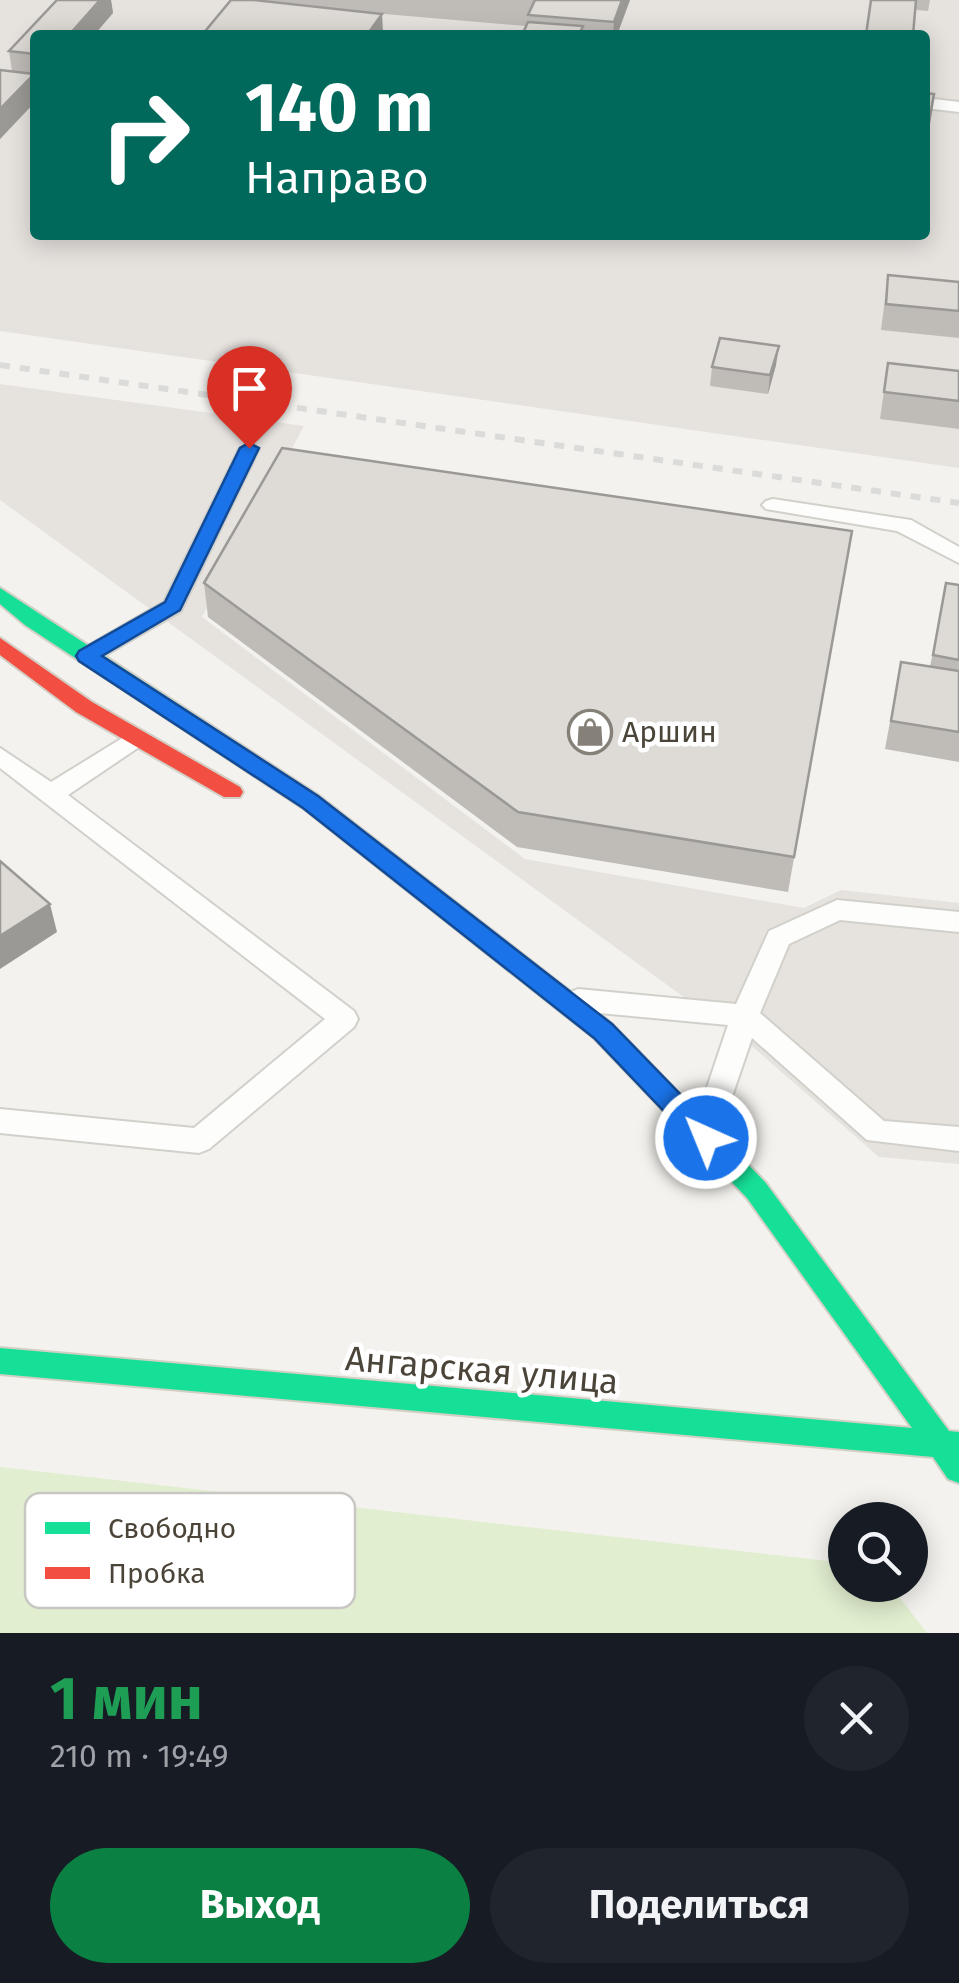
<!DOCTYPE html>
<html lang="ru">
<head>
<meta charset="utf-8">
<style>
	:root { --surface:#171b24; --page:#20242c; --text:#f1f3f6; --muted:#9ea1a6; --accent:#0b8043 }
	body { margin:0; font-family:"Fira Sans",sans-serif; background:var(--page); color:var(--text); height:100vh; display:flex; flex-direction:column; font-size:38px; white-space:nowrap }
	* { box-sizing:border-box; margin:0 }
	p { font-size:32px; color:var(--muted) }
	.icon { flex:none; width:55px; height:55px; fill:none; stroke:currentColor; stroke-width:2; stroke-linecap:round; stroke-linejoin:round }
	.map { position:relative; height:1633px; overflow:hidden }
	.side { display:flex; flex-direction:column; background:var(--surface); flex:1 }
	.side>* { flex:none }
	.guide { position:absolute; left:30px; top:30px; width:900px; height:210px; border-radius:10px; box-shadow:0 5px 25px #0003; background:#00695c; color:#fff; overflow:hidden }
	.buttons { position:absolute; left:828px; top:1502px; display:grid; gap:20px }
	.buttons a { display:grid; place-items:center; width:100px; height:100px; border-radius:50%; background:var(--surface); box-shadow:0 5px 25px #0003; font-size:50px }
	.pin { position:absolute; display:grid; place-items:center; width:85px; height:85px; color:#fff; margin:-102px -42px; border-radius:50% 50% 50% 0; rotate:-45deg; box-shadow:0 0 10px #0007 }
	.pin .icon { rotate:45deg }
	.me { position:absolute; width:110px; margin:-55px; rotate:316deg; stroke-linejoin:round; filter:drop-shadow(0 0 8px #0008) }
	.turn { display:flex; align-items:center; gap:35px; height:210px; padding:0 50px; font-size:45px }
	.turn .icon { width:130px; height:130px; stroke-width:2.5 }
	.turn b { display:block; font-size:70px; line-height:85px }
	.round { display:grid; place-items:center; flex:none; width:105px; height:105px; border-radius:52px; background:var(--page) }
	.overview { display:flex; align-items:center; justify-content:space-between; height:170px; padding:0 50px }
	h1 { font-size:60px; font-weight:700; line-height:75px; color:#1e9e55 }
	.button { display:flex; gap:20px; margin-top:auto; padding:20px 50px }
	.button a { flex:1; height:115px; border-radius:60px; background:var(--accent); color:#fff; font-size:40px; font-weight:700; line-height:115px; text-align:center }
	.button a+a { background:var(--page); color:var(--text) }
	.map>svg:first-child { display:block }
	.industrial { fill:#e6e2de; fill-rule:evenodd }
	.green { fill:#e1eecf }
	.parking { fill:#e6e3df }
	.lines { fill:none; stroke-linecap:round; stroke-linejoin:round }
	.lane-casing { stroke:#d2d0cb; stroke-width:4 }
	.fast-casing { stroke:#d3cfc5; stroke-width:4 }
	.jam-casing { stroke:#d3cfc5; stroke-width:4 }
	.lane { fill:#fdfdfc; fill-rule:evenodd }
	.fast { fill:#16e098; fill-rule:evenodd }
	.jam { fill:#f24e42; fill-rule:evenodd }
	.rail { stroke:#dbdbda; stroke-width:6; stroke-dasharray:10 10; stroke-linecap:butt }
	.wall { fill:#bfbcb8 }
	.shaded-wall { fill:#9b9996 }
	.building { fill:#dedbd6; stroke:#9b9996; stroke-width:2.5 }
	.route { fill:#1a73e8; stroke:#114b97; stroke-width:2.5 }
	.labels { text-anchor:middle; stroke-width:9; stroke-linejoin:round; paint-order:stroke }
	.poi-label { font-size:30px; fill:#4b4439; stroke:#fff; text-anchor:start }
	.near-street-label { font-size:35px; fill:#4b4439; stroke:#fff }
	.key { fill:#fff; stroke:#c9c7c4; stroke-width:2.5 }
	.key-label { font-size:28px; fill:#4b4439 }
</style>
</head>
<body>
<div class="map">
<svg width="959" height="1633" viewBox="0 0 959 1633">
	<rect width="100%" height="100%" fill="#f4f2ee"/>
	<!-- industrial -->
	<path class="industrial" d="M0,0h959v468l-959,-137zM35,35h890v200h-890z"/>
	<!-- green -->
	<polygon class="green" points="0,1467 845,1563 845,1585 890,1585 927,1633 0,1633"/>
	<!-- parking -->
	<g class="parking">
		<polygon points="14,12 66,18 35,35 13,76 0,74 0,24"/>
		<polygon points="0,384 304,426 202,617 525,859 804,908 841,890 959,903 959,1164 879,1157 754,1048 0,500"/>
	</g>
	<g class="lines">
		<defs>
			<g id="lane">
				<polygon points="925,98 959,102 959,112 925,108"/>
				<polygon points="249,443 259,449 181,611 95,661 79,661 76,656 79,651 164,602 239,449"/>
				<polygon points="773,499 911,520 959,547 959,563 897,531 766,509 762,505 766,501"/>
				<polygon points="137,729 149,737 145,743 68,795 354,1011 358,1019 354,1027 209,1149 199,1153 0,1133 0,1109 194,1128 325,1019 0,768 0,748 51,782"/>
				<polygon points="837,900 959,912 959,932 840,920 789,944 760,1013 884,1121 959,1127 959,1151 867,1140 752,1038 715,1146 705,1150 695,1146 690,1138 728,1025 578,1011 568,1007 564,1000 568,993 578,989 736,1004 769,931"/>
			</g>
			<polygon id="fast" points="0,588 319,796 612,1024 765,1182 949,1431 959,1432 959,1483 948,1479 933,1457 0,1374 0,1348 912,1428 747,1198 594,1038 303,808 25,625 0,604"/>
			<polygon id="jam" points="0,638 92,702 240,787 243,792 240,797 224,797 76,712 0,655"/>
		</defs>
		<!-- lane casing -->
		<use href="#lane" class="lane-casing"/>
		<!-- fast casing -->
		<use href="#fast" class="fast-casing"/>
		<!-- jam casing -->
		<use href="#jam" class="jam-casing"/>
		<!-- lane -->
		<use href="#lane" class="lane"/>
		<!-- fast -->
		<use href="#fast" class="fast"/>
		<!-- jam -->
		<use href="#jam" class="jam"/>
		<!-- rail -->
		<polyline class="rail" points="0,365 959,503"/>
	</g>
	<!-- wall -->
	<g class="wall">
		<polygon points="57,0 111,0 113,13 94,35 35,35 35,102 0,139 0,70 12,71 9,51"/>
		<polygon points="230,0 630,0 617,35 522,35 526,26 338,10 382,14 383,35 202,35"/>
		<polygon points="870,0 930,0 928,11 916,10"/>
		<polygon points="888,275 959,282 959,338 881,330"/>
		<polygon points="888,363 959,371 959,429 880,419"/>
		<polygon points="776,365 768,394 710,386 712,367"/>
		<polygon points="852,531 788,892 517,847 208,617 204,583"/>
		<polygon points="946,583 959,585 959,762 885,749 901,662 930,667"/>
	</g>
	<!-- shaded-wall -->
	<g class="shaded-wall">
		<polygon points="100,0 111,0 113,13 94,35 69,35"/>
		<polygon points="622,0 630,0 617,35 613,35 614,22"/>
		<polygon points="382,14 383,35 367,35"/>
		<polygon points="34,74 35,102 0,139 0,109"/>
		<polygon points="779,346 776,365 768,394 770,375"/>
		<polygon points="50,904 57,932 0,969 0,936"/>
	</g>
	<!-- building -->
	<g class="building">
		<polygon points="57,0 100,0 69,35 35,35 35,54 9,51"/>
		<polygon points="231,0 253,0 382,14 367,35 202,35"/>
		<polygon points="535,0 622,0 614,22 528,15"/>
		<polygon points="871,0 916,0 913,35 866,35"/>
		<polygon points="528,22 583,26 579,35 522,35"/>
		<polygon points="0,70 34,74 0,109"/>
		<polygon points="925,93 934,94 925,145"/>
		<polygon points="888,275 959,282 959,311 886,304"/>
		<polygon points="720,338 779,346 770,375 712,367"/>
		<polygon points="888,363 959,371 959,401 884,392"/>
		<polygon points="282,448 852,531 794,857 518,812 204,583"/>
		<polygon points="946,583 959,585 959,660 933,655"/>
		<polygon points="901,662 959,671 959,732 891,721"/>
		<polygon points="0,861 50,904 0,936"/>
	</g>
	<!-- route -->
	<polygon class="route" points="249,443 259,448 180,610 102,656 318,796 612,1024 715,1130 719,1138 715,1145 706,1149 696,1145 594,1038 303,808 79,661 76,656 79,651 165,602 240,448"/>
	<!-- icons -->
	<defs>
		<symbol id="shop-ring" viewBox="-11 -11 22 22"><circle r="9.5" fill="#fff" stroke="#868178" stroke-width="1.5"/><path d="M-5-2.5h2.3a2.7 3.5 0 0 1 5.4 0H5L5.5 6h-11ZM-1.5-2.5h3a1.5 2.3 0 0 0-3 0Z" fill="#868178"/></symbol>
	</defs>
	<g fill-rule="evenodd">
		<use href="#shop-ring" x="565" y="707" width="50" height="50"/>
	</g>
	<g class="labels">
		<!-- poi labels -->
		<g class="poi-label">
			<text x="622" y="742">Аршин</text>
		</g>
		<!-- near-street labels -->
		<g class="near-street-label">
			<text transform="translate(482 1370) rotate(5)" y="12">Ангарская улица</text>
		</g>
	</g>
	<!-- legend -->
	<rect x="25" y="1493" width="330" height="115" rx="15" class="key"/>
	<rect x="45" y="1522" width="45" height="12" fill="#16e098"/>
	<rect x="45" y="1567" width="45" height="12" fill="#f24e42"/>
	<g class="key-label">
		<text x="108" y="1538">Свободно</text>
		<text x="108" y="1583">Пробка</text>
	</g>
</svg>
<div class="buttons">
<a><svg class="icon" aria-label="search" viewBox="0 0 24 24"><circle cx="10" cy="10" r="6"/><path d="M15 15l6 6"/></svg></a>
</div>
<div class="pin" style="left:249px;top:448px;background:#d93025"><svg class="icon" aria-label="arrive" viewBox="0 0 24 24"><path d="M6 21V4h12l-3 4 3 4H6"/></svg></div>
<svg class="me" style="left:706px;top:1138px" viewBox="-20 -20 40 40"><circle r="17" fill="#1a73e8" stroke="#fff" stroke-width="3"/><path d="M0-11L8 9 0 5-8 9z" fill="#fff"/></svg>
<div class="guide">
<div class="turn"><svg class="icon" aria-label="right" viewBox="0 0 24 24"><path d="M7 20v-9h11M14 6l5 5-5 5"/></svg><div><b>140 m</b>Направо</div></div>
</div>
</div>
<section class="side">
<div class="overview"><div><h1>1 мин</h1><p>210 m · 19:49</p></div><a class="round"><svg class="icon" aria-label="close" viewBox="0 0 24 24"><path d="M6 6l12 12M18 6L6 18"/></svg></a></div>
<div class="button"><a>Выход</a><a>Поделиться</a></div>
</section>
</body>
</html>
